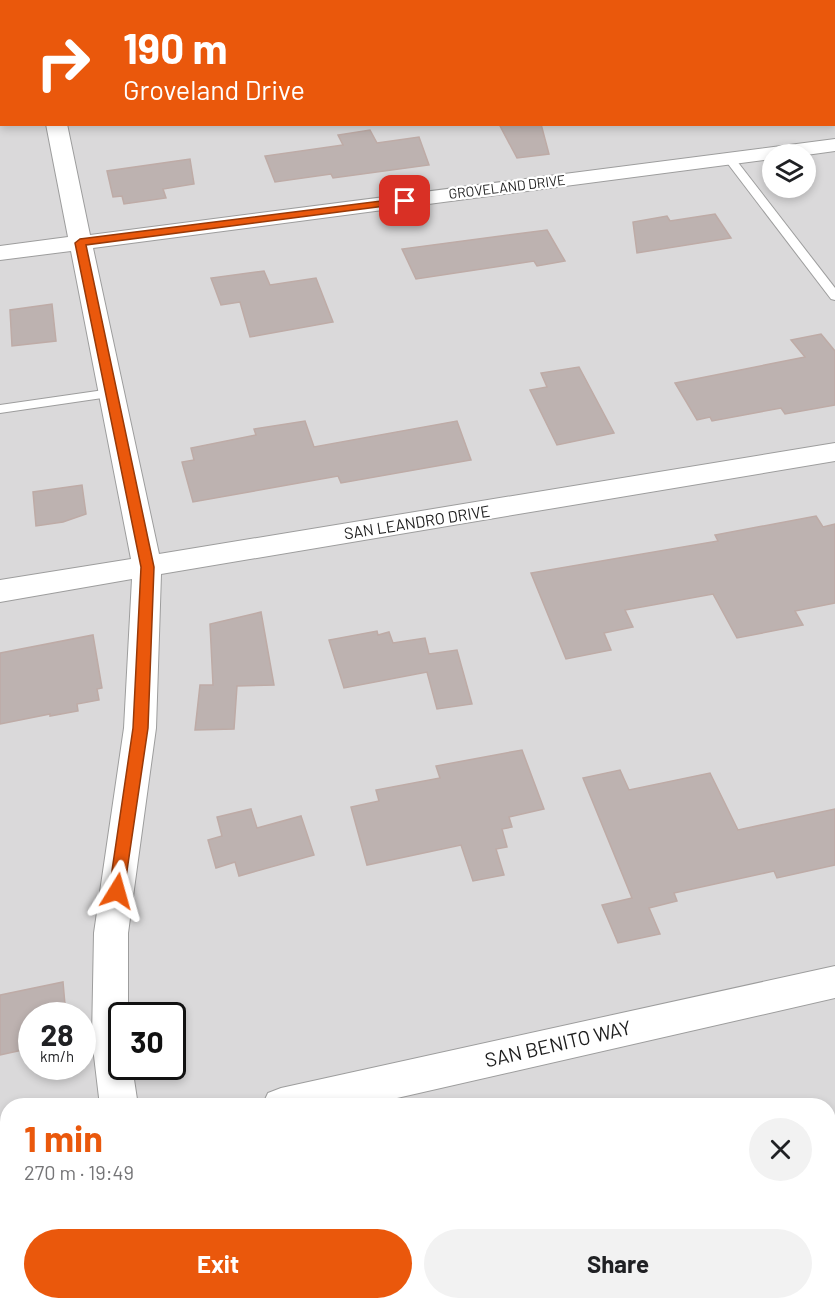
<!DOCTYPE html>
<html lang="en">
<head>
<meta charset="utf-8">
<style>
	:root { --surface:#fff; --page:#f2f2f2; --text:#202124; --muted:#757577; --accent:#ea580c }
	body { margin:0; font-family:Barlow,sans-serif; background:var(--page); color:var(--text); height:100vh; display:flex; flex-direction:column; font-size:22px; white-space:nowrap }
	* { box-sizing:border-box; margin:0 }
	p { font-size:20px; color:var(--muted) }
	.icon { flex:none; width:33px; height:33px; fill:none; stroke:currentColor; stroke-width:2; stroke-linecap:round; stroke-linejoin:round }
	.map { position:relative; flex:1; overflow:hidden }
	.sheet { position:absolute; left:0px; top:1098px; width:836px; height:212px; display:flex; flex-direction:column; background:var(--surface); border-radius:24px 24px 0 0; box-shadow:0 3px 9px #0003 }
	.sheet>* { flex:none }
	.guide { position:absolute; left:0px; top:0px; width:836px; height:126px; box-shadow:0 3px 9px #0003; background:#ea580c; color:#fff; overflow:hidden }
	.fabs { position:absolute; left:762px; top:144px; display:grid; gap:12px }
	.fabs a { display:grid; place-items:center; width:54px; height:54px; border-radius:50%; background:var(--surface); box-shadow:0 3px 9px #0003; font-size:30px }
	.speed { position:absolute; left:18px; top:1002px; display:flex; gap:12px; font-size:30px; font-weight:700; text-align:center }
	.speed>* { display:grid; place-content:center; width:78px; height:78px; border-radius:50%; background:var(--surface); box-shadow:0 3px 9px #0003; line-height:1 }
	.speed small { font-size:15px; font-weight:400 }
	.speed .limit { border:3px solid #111; border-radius:9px; background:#fff; color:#111 }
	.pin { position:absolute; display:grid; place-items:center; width:51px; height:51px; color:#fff; margin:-26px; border-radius:12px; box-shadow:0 3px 9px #0006 }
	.me { position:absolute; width:66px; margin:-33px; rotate:8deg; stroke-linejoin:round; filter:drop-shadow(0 0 4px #0008) }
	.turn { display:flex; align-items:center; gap:21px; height:126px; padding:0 24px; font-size:27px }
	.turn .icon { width:78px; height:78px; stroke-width:2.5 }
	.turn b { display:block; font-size:42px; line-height:51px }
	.round { display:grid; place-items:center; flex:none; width:63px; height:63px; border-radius:32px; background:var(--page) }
	.head { display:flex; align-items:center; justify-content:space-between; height:102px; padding:0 24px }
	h1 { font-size:36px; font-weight:700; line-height:45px; color:var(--accent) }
	.action { display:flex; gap:12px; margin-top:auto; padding:12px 24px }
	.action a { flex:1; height:69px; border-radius:36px; background:var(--accent); color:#fff; font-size:24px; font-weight:700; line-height:69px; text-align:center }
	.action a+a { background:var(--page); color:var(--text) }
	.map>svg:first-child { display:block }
	.residential { fill:#dad9da; fill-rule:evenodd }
	.building { fill:#bdb2b0; stroke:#beaba6; stroke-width:1.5 }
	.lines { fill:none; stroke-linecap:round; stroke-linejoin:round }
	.lane-casing { stroke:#9d9d9d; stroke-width:2 }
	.street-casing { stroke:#9d9d9d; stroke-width:2 }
	.secondary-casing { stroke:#6b5f0c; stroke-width:2 }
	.lane { fill:#fff; fill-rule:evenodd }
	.street { fill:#fff; fill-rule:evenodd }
	.secondary { fill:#f5eab9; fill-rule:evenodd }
	.route { fill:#ea580c; stroke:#983908; stroke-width:1.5 }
	.labels { text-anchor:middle; stroke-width:4.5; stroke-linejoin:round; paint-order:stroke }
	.far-street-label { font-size:14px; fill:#1c1c1c; stroke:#fff }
	.street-label { font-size:16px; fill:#1c1c1c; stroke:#fff }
	.near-street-label { font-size:20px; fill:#1c1c1c; stroke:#fff }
</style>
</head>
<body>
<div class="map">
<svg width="835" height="1309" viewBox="0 0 835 1309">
	<rect width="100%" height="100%" fill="#ede7e3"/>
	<!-- residential -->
	<path class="residential" d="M0,0l806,1 -804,1v122h832l1,-92v1277h-835zM772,154h34v34h-34zM32,1016h50v50h-50zM122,1016h50v50h-50zM8,1106h820v196h-820z"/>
	<!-- building -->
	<g class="building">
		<polygon points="499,124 541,124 549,154 517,158"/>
		<polygon points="370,130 377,143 419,137 429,165 333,178 331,174 275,182 265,156 343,145 338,135"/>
		<polygon points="190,159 194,184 163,189 166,198 124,204 122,196 113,197 107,171"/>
		<polygon points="715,214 731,238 637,253 633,222 667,216 670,221"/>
		<polygon points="547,230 565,261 537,266 534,261 416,279 402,249"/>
		<polygon points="264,271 270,285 316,278 333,322 250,337 240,302 221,305 211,278"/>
		<polygon points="52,304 56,341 12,346 10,310"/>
		<polygon points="821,334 835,351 835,405 785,414 781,408 712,421 710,417 697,420 675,383 805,357 791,340"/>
		<polygon points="579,367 614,433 557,445 530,390 547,387 541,373"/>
		<polygon points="305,421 314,447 457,421 471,460 341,483 338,476 193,502 182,462 194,460 191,448 256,435 254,429"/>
		<polygon points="82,485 86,514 63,522 36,526 33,492"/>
		<polygon points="816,516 823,527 835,524 835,603 795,611 803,625 737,638 713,594 625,610 633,627 604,633 611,650 566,659 531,573 718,541 715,535"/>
		<polygon points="261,612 274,685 237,686 234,729 195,730 200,685 213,685 210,624"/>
		<polygon points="377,631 378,635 389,632 393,643 425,638 429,654 457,650 472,704 437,709 427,672 344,688 329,640"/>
		<polygon points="93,635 102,688 97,689 99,700 77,704 78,711 50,716 50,714 0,724 0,653"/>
		<polygon points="522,750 544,809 509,817 512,827 502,829 507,847 496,849 504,875 473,881 461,845 367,865 351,807 379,801 376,790 440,778 436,766"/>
		<polygon points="620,770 629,790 710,773 738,830 835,809 835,865 777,878 774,871 674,893 677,901 649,908 660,934 618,943 602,905 632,898 583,778"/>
		<polygon points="251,809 257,828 301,816 314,855 239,876 235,862 216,868 208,840 222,836 217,817"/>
		<polygon points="63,982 66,1016 32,1016 32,1048 0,1055 0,995"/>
	</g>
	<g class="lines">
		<defs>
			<g id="lane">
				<polygon points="729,155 733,156 835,288 835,300 831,299 725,160 724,158"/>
				<polygon points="111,389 116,390 116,396 0,413 0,405"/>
			</g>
			<g id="street">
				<polygon points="282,0 314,0 281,2"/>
				<polygon points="827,0 835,0 835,9 834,2"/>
				<rect x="0" y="26" width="2" height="12"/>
				<polygon points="46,124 67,124 90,235 835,139 835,151 806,155 772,154 772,159 93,248 159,554 835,443 835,461 161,574 156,728 128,933 128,1016 122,1016 122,1066 132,1066 138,1106 100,1106 92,1039 94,933 124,728 132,579 0,602 0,580 131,559 71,251 0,260 0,246 68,237"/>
				<polygon points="835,966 835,998 362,1106 262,1106 268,1093 281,1088"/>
				<polygon points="8,1147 8,1185 0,1187 0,1149"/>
				<polygon points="155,1302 198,1302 201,1309 158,1309"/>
			</g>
			<polygon id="secondary" points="813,0 833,0 834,2 813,2"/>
		</defs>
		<!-- lane casing -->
		<use href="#lane" class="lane-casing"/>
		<!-- street casing -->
		<use href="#street" class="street-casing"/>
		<!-- secondary casing -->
		<use href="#secondary" class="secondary-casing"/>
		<!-- lane -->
		<use href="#lane" class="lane"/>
		<!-- street -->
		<use href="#street" class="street"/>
		<!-- secondary -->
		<use href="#secondary" class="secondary"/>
	</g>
	<!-- route -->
	<polygon class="route" points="405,198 410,201 408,203 86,245 154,567 148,728 124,891 122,896 111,896 109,891 133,728 141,567 75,243 80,239"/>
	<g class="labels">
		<!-- far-street labels -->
		<g class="far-street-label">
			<text transform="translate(507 187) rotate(-7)" y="5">GROVELAND DRIVE</text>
		</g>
		<!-- street labels -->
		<g class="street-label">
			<text transform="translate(417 522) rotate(-9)" y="6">SAN LEANDRO DRIVE</text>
		</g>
		<!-- near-street labels -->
		<g class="near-street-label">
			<text transform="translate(558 1044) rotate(-13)" y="7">SAN BENITO WAY</text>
		</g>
	</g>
</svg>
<div class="fabs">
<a><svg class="icon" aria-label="layers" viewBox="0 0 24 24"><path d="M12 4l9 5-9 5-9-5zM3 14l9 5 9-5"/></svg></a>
</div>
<div class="speed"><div>28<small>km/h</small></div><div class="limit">30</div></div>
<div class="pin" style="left:405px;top:201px;background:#d93025"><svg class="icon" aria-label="arrive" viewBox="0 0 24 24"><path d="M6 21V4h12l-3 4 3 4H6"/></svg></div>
<svg class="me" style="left:117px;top:891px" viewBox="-20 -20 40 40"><path d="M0-17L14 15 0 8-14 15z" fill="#ea580c" stroke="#fff" stroke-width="4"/></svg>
<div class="guide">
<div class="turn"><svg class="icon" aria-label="right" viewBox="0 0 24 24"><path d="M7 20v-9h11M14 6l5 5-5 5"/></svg><div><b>190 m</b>Groveland Drive</div></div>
</div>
<section class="sheet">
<div class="head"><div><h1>1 min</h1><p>270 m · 19:49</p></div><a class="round"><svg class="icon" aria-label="close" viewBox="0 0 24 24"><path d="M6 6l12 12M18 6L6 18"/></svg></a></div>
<div class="action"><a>Exit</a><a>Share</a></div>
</section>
</div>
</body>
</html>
